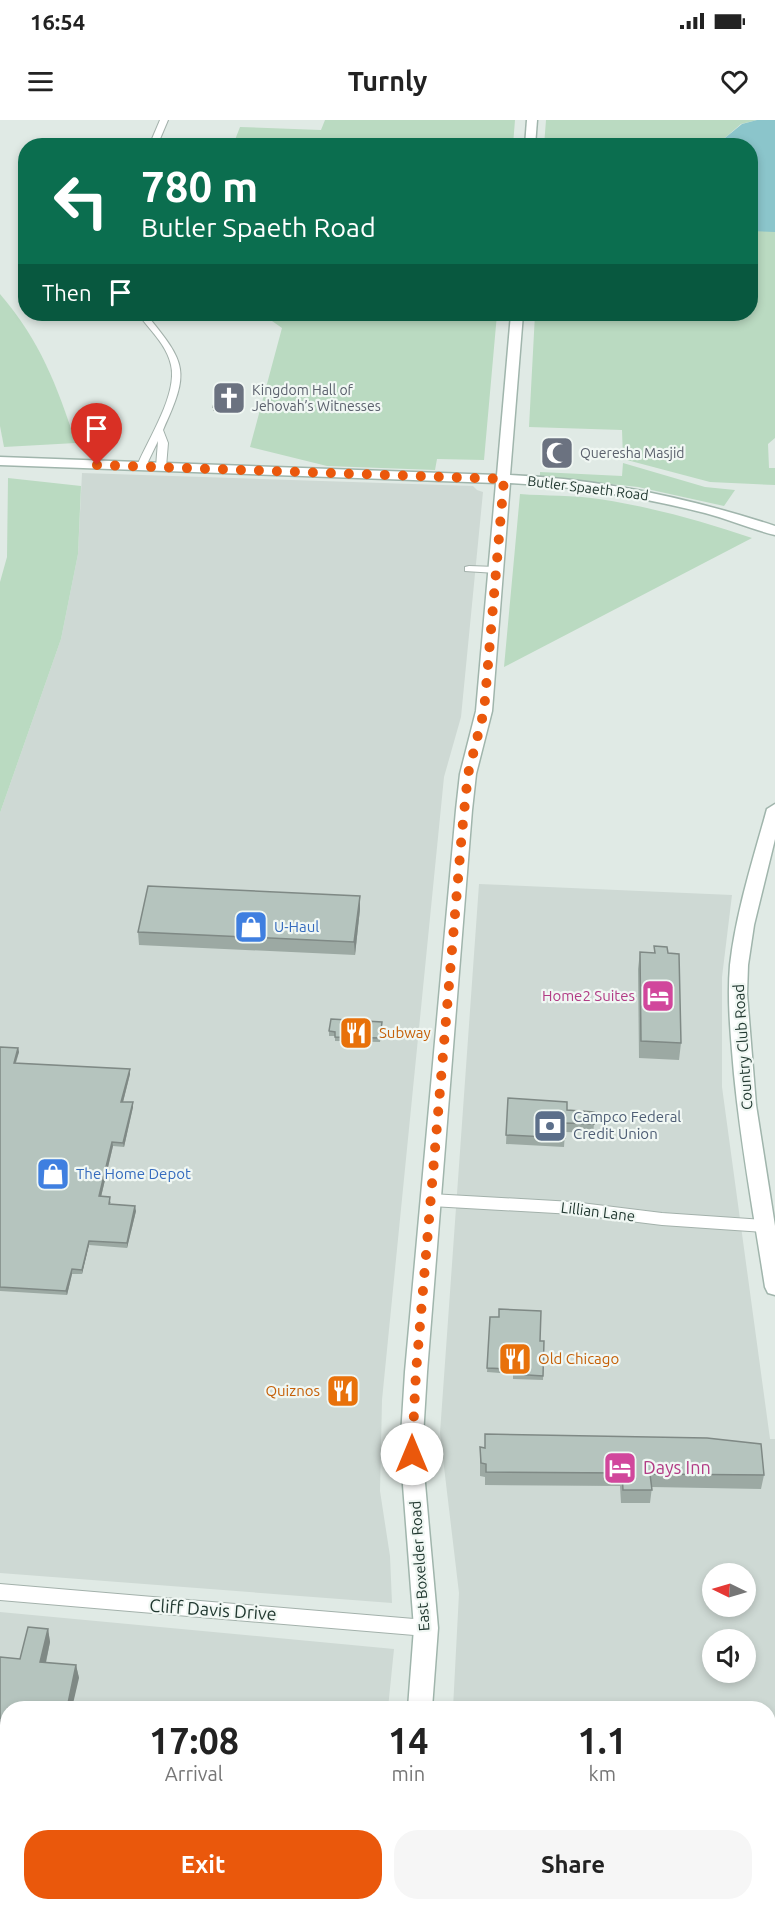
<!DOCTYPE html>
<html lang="en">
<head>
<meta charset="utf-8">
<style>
	:root { --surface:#fff; --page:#f6f6f6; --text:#222; --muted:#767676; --accent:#ea580c }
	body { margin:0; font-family:Ubuntu,sans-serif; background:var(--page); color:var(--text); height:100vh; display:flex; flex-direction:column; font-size:22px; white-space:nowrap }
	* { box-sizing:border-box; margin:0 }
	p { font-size:20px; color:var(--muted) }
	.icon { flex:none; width:33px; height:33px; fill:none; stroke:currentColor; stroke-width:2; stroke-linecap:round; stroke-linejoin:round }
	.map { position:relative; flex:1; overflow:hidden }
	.side { position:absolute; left:0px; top:1581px; width:776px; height:210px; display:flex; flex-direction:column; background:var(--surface); border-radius:24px 24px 0 0; box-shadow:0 3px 9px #0003 }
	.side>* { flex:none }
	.top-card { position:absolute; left:18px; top:18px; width:740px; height:183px; border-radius:24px; box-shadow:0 3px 9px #0003; background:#0b6e4f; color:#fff; overflow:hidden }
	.needle { width:39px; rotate:275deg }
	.tools { position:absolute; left:702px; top:1443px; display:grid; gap:12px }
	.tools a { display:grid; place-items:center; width:54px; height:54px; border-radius:50%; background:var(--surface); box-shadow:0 3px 9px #0003; font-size:30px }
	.pin { position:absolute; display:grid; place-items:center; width:51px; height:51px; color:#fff; margin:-62px -26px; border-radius:50% 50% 50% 0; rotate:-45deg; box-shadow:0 0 6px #0007 }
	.pin .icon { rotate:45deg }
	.me { position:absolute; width:66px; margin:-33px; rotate:0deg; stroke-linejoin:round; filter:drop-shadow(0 0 4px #0008) }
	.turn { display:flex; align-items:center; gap:21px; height:126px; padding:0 24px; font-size:27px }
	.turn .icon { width:78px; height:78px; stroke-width:2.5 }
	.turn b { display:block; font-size:42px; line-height:51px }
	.then { display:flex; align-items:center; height:57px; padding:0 24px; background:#0003; gap:12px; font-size:22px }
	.eta { display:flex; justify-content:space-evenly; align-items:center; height:102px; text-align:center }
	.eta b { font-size:36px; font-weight:600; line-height:42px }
	.primary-button { display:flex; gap:12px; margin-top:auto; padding:12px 24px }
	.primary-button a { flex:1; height:69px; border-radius:24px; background:var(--accent); color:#fff; font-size:24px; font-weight:600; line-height:69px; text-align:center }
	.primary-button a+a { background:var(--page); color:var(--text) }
	.status { display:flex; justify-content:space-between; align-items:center; height:42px; padding:0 30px; background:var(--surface); direction:ltr }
	.status svg { height:16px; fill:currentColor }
	header { display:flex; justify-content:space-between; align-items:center; height:78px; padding:0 24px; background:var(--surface); font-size:27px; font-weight:600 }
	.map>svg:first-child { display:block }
	.built { fill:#ced9d4; fill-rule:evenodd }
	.green { fill:#badac1 }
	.water { fill:#8bc5cb }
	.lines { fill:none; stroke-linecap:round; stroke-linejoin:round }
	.street-casing { stroke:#a3b1ab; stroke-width:2 }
	.secondary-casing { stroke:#a0b5ac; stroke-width:3 }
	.street { fill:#fff; fill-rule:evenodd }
	.secondary { fill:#fff; fill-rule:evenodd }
	.wall { fill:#9ca9a3 }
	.shaded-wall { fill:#7f8985 }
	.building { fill:#b5c4be; stroke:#7f8985; stroke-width:1.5 }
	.route { stroke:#ea580c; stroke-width:10; stroke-dasharray:0 18 }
	.labels { text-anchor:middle; stroke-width:4.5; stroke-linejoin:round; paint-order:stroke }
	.far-worship-label { font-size:14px; fill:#5b616d; stroke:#f0f7f3; text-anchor:start }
	.far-street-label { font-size:14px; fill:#223931; stroke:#f0f7f3 }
	.shop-label { font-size:15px; fill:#366cbe; stroke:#f0f7f3; text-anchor:start }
	.hotel-label { font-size:15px; fill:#b23c85; stroke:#f0f7f3; text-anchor:end }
	.food-label { font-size:15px; fill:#c56008; stroke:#f0f7f3; text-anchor:start }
	.street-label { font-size:15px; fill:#223931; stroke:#f0f7f3 }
	.service-label { font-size:15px; fill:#4e5e75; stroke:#f0f7f3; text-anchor:start }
	.near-hotel-label { font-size:18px; fill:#b23c85; stroke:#f0f7f3; text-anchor:start }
	.near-street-label { font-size:18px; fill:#223931; stroke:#f0f7f3 }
</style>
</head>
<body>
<div class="status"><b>16:54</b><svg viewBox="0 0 49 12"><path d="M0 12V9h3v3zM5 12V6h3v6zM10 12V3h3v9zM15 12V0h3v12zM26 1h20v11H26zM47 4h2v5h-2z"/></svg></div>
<header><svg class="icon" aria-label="menu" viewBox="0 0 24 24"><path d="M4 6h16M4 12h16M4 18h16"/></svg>Turnly<svg class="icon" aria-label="heart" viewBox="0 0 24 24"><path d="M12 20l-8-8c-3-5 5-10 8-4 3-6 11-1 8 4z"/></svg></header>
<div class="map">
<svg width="775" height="1791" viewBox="0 0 775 1791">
	<rect width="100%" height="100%" fill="#e0eae5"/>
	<!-- built -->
	<g class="built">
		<polygon points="82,353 473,366 477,370 483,372 461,597 444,657 382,1280 380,1371 390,1436 392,1483 0,1453 0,693 61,519 78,434"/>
		<path d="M479,764l253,11 -10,82v110l48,352h5v472h-334v-7h327v-196h-315l6,-115 -19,-160zM712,1454h34v32h-34zM712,1520h34v32h-34z"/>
		<polygon points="0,1492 394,1529 388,1588 8,1588 8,1784 370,1784 369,1791 0,1791"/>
	</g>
	<!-- green -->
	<g class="green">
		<polygon points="325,0 515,0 513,25 233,25 240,7 321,10"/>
		<polygon points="546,0 757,0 741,4 720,22 720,25 544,26"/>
		<polygon points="771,110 775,112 775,318 768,324 769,348 775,348 775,365 710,362 623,339 622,310 529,307 535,194 750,194 750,111"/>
		<path d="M0,174c41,48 56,90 76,149l-72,4 -4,-21z"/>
		<polygon points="262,194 497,194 484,340 437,339 435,350 327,346 250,327 282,208"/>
		<polygon points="623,343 705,367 735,370 724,386 638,367 540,356 540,352 622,356"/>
		<polygon points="8,358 81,366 78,434 61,519 0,693 0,462 7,437"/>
		<path d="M520,374c26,2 53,1 79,5 52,8 103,22 153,39l-248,129z"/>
	</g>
	<!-- water -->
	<polygon class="water" points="757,0 775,0 775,112 750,111 750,26 720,25 720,22 742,4"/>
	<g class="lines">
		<defs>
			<g id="street">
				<polygon points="160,0 168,0 157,26 149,26"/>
				<path d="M138,194h8c41,50 44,57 17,116l5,13 -2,24 -5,3 -5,-3 2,-26 -13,27 -8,-2c11,-27 41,-72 34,-101 -4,-20 -22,-36 -33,-51z"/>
				<polygon points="469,446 496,447 501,450 496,453 465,451 465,447"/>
				<polygon points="431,1074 573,1082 662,1093 765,1100 770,1102 772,1106 770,1110 765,1112 662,1105 573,1094 431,1086 426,1084 424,1080 426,1076"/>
				<polygon points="0,1464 426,1500 432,1502 435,1508 432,1514 426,1516 0,1480"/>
			</g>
			<g id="secondary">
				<polygon points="527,0 537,0 535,26 525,26"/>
				<path d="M511,194h12l-13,161c90,4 180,23 265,51v9c-24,-6 -47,-16 -70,-22 -64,-16 -130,-27 -195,-30l-18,228 -16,63 -4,36 -45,562 -4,64 1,36 14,156 -6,80h-24l6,-80 -12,-156 -1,-36 4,-64 51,-562 4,-36 16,-63 20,-228 -496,-18v-8l497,18z"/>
				<path d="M775,684v35l-21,86 -6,40 -1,29 9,111 19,121v69l-7,-2 -3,-6c-11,-71 -24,-141 -31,-213 -3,-36 -7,-73 -4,-109 6,-53 23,-105 37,-156z"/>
				<rect x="394" y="1784" width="26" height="7"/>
			</g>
		</defs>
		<!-- street casing -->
		<use href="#street" class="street-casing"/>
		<!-- secondary casing -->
		<use href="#secondary" class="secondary-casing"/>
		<!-- street -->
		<use href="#street" class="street"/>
		<!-- secondary -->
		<use href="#secondary" class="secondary"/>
	</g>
	<!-- wall -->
	<g class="wall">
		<polygon points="243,272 237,292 213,291 213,287"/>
		<polygon points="545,325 558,326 557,342 544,341"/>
		<polygon points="360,776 360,789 355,835 139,825 138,812"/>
		<polygon points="654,826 668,833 681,923 679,940 639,938 638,849 640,832 654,833"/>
		<polygon points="382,907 380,922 335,921 335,916 329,916 329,911"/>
		<polygon points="0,927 18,928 19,932 16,943 130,949 130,954 123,982 133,982 133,987 124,1027 113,1026 101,1077 111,1082 110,1084 136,1091 127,1128 89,1125 82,1154 72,1154 67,1175 0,1171"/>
		<polygon points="508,978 567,990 594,1004 593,1013 565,1012 564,1027 506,1024"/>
		<polygon points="490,1197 540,1221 544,1221 543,1260 513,1259 513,1254 487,1252"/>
		<polygon points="480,1327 764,1355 761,1369 652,1367 650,1383 621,1383 620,1366 485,1365 485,1357 480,1356"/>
		<polygon points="48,1509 50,1522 46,1543 76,1545 79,1558 8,1588 8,1613 0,1613 0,1537 20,1539"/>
	</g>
	<!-- shaded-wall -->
	<g class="shaded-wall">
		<polygon points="242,268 243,272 237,292 237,288"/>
		<polygon points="360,776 360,789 355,835 354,822"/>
		<polygon points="18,928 19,932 14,947 14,943"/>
		<polygon points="130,949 130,954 122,986 121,982"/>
		<polygon points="133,982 133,987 124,1027 123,1023"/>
		<polygon points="112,1022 113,1026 100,1081 99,1076"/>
		<polygon points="135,1086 136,1091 127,1128 127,1123"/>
		<polygon points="89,1121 89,1125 82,1154 82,1150"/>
		<polygon points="72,1149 72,1154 67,1175 66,1171"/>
		<polygon points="48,1509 50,1522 43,1555 40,1542"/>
		<polygon points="76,1545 79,1558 72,1588 67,1588"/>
	</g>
	<!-- building -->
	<g class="building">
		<polygon points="219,267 242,268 237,288 213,287"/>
		<polygon points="545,325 558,326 557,338 545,337"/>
		<polygon points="148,766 360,776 354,822 138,812"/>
		<polygon points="654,826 667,827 668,833 679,834 681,923 641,921 640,832 655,833"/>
		<polygon points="331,899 382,902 380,918 335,917 335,912 329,911"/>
		<polygon points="0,927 18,928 14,943 130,949 121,982 133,982 123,1023 112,1022 99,1076 110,1077 109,1084 135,1086 127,1123 89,1121 82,1150 72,1149 66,1171 0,1167"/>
		<polygon points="508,978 567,982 567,990 594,992 594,1004 565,1003 565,1018 506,1015"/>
		<polygon points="499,1189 541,1191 540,1221 544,1221 543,1256 513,1254 513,1249 487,1248 490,1197 499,1197"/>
		<polygon points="485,1314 707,1318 761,1324 764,1355 650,1354 652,1370 623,1370 622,1353 486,1352 486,1344 481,1343 480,1327 485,1328"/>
		<polygon points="28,1507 48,1509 40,1542 76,1545 67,1588 8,1588 8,1601 0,1601 0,1537 20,1539"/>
	</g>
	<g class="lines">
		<!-- route -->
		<polyline class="route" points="97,345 504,359 484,591 468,654 462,712 416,1252 412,1334"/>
	</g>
	<!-- icons -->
	<defs>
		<symbol id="church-square" viewBox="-11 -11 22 22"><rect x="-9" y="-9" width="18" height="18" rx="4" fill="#6b7280" stroke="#f0f7f3"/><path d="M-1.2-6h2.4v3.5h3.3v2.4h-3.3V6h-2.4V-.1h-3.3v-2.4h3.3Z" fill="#fff"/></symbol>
		<symbol id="mosque-square" viewBox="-11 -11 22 22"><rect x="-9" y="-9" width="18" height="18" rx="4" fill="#6b7280" stroke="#f0f7f3"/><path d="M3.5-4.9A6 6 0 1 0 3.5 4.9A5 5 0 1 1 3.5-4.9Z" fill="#fff"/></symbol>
		<symbol id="shop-square" viewBox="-11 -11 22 22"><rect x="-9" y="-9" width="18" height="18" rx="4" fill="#3f7fe0" stroke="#f0f7f3"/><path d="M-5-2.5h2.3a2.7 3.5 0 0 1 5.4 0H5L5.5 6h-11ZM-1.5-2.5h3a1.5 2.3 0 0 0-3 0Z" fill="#fff"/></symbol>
		<symbol id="hotel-square" viewBox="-11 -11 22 22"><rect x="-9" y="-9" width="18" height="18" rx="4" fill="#d1479c" stroke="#f0f7f3"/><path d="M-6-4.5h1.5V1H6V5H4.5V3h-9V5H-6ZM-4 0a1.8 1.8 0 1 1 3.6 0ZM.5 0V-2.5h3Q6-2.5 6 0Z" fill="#fff"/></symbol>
		<symbol id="restaurant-square" viewBox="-11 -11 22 22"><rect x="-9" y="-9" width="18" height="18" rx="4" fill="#e8710a" stroke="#f0f7f3"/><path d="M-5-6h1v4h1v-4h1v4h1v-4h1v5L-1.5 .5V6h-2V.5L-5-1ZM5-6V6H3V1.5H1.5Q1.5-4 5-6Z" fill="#fff"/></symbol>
		<symbol id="bank-square" viewBox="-11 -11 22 22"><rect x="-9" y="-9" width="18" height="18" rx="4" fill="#5c6f8a" stroke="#f0f7f3"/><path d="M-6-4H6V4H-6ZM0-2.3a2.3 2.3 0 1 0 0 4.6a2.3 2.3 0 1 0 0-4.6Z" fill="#fff"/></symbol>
	</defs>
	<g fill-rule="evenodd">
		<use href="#church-square" x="210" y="259" width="38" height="38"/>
		<use href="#mosque-square" x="538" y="314" width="38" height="38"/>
		<use href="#shop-square" x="232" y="788" width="38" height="38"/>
		<use href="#hotel-square" x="639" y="857" width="38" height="38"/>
		<use href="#restaurant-square" x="337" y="894" width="38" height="38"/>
		<use href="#bank-square" x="531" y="987" width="38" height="38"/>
		<use href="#shop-square" x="34" y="1035" width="38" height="38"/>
		<use href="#restaurant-square" x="496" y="1220" width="38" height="38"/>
		<use href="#restaurant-square" x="324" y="1252" width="38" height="38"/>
		<use href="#hotel-square" x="601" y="1329" width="38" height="38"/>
	</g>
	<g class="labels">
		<!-- far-worship labels -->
		<g class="far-worship-label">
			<text x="252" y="275">Kingdom Hall of<tspan x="252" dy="16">Jehovah’s Witnesses</tspan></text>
			<text x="580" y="338">Queresha Masjid</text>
		</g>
		<!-- far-street labels -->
		<g class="far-street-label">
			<text transform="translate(588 368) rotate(7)" y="5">Butler Spaeth Road</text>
		</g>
		<!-- shop labels -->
		<g class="shop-label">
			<text x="274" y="812">U-Haul</text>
			<text x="76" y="1059">The Home Depot</text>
		</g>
		<!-- hotel labels -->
		<g class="hotel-label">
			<text x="635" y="881">Home2 Suites</text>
		</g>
		<!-- food labels -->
		<g class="food-label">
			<text x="379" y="918">Subway</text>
			<text x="538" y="1244">Old Chicago</text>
			<text x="320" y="1276" text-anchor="end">Quiznos</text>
		</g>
		<!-- street labels -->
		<g class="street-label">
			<text transform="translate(743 927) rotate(-94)" y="5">Country Club Road</text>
			<text transform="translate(598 1092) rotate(7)" y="5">Lillian Lane</text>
			<text transform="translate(420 1446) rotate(-94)" y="5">East Boxelder Road</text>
		</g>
		<!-- service labels -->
		<g class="service-label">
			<text x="573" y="1002">Campco Federal<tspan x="573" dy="17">Credit Union</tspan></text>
		</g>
		<!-- near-hotel labels -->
		<g class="near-hotel-label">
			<text x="643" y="1354">Days Inn</text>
		</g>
		<!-- near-street labels -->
		<g class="near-street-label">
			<text transform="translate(213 1490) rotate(4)" y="6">Cliff Davis Drive</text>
		</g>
	</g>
</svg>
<div class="tools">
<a><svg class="needle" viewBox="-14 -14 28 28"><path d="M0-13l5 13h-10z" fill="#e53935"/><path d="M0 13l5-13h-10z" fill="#767676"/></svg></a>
<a><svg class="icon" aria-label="sound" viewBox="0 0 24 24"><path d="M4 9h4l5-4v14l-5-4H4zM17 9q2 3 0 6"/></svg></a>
</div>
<div class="pin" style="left:97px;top:345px;background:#d93025"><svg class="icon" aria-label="arrive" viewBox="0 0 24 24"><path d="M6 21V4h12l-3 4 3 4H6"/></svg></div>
<svg class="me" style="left:412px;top:1334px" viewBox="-20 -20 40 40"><circle r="19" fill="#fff"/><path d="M0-13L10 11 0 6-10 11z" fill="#ea580c"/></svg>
<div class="top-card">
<div class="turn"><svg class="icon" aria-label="left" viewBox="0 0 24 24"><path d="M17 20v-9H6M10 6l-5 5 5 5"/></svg><div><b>780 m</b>Butler Spaeth Road</div></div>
<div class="then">Then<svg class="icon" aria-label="arrive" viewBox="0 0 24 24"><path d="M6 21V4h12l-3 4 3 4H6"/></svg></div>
</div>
<section class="side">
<div class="eta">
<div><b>17:08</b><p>Arrival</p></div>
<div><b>14</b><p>min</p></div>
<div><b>1.1</b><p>km</p></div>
</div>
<div class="primary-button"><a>Exit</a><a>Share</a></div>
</section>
</div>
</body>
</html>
